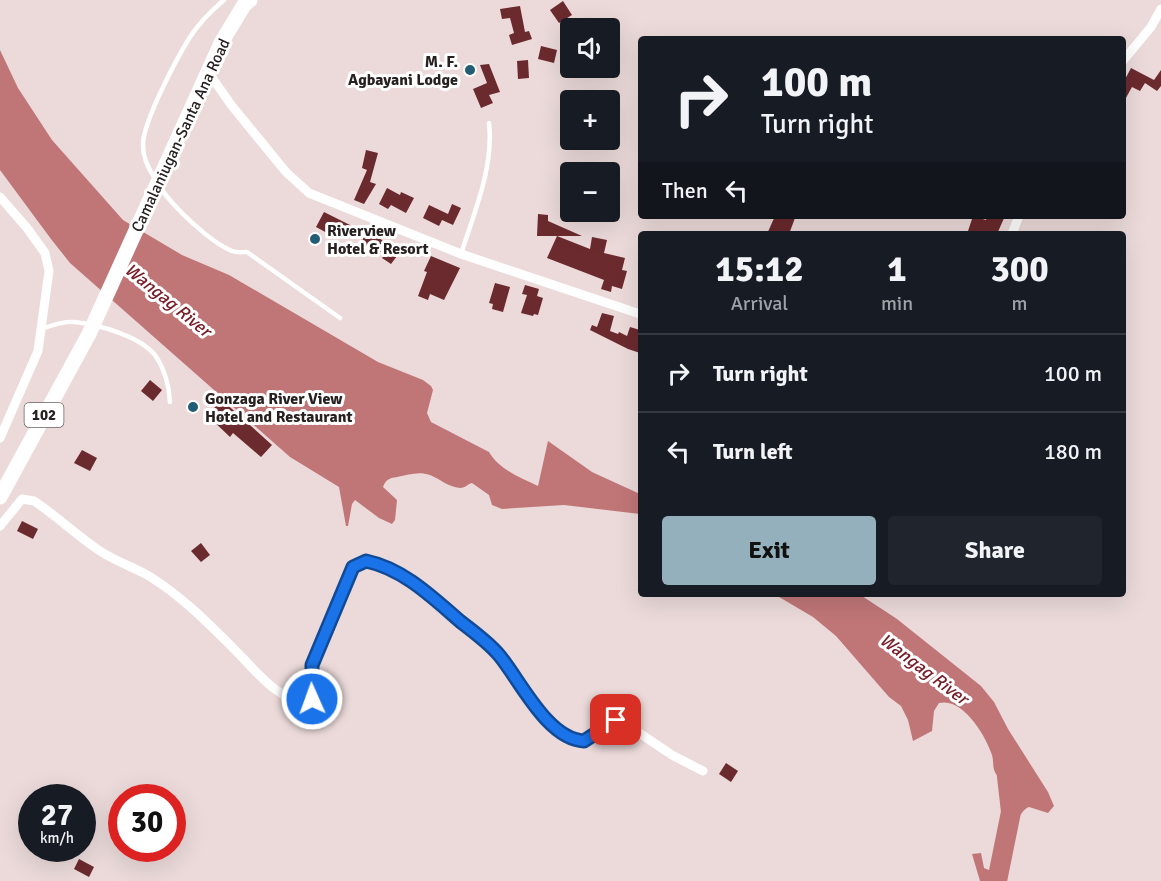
<!DOCTYPE html>
<html lang="en">
<head>
<meta charset="utf-8">
<style>
	:root { --surface:#171b24; --page:#20242c; --text:#f1f3f6; --muted:#9ea1a6; --line:#363941; --accent:#94b0bc }
	body { margin:0; font-family:Signika,sans-serif; background:var(--page); color:var(--text); height:100vh; display:flex; flex-direction:column; font-size:22px; white-space:nowrap }
	* { box-sizing:border-box; margin:0 }
	p { font-size:20px; color:var(--muted) }
	.icon { flex:none; width:33px; height:33px; fill:none; stroke:currentColor; stroke-width:2; stroke-linecap:round; stroke-linejoin:round }
	.map { position:relative; flex:1; overflow:hidden }
	.panel { position:absolute; left:638px; top:231px; width:488px; height:366px; display:flex; flex-direction:column; background:var(--surface); border-radius:6px; box-shadow:0 6px 24px #0002 }
	.panel>* { flex:none }
	.top-card { position:absolute; left:638px; top:36px; width:488px; height:183px; border-radius:6px; box-shadow:0 6px 24px #0002; background:#171b24; color:var(--text); overflow:hidden }
	.controls { position:absolute; left:560px; top:18px; display:grid; gap:12px }
	.controls a { display:grid; place-items:center; width:60px; height:60px; border-radius:6px; background:var(--surface); box-shadow:0 6px 24px #0002; font-size:30px }
	.speed { position:absolute; left:18px; top:784px; display:flex; gap:12px; font-size:30px; font-weight:700; text-align:center }
	.speed>* { display:grid; place-content:center; width:78px; height:78px; border-radius:50%; background:var(--surface); box-shadow:0 6px 24px #0002; line-height:1 }
	.speed small { font-size:15px; font-weight:400 }
	.speed .limit { border:9px solid #d22; background:#fff; color:#111 }
	.pin { position:absolute; display:grid; place-items:center; width:51px; height:51px; color:#fff; margin:-26px; border-radius:12px; box-shadow:0 3px 9px #0006 }
	.me { position:absolute; width:66px; margin:-33px; rotate:358deg; stroke-linejoin:round; filter:drop-shadow(0 0 4px #0008) }
	.turn { display:flex; align-items:center; gap:21px; height:126px; padding:0 24px; font-size:27px }
	.turn .icon { width:78px; height:78px; stroke-width:2.5 }
	.turn b { display:block; font-size:42px; line-height:51px }
	.then { display:flex; align-items:center; height:57px; padding:0 24px; background:#0003; gap:12px; font-size:22px }
	.eta { display:flex; justify-content:space-evenly; align-items:center; height:102px; text-align:center }
	.eta b { font-size:36px; font-weight:700; line-height:42px }
	.cta { display:flex; gap:12px; margin-top:auto; padding:12px 24px }
	.cta a { flex:1; height:69px; border-radius:6px; background:var(--accent); color:#111; font-size:24px; font-weight:700; line-height:69px; text-align:center }
	.cta a+a { background:var(--page); color:var(--text) }
	ul { padding:0; list-style:none }
	li { display:flex; align-items:center; gap:18px; height:78px; padding:0 24px; border-top:2px solid var(--line) }
	li div { flex:1 }
	li b { display:block; font-size:22px }
	li em { font-style:normal }
	.map>svg:first-child { display:block }
	.water { fill:#c07677 }
	.lines { fill:none; stroke-linecap:round; stroke-linejoin:round }
	.river { stroke:#c07677; stroke-width:20 }
	.building { fill:#6b2a2e }
	.service { stroke:#fff; stroke-width:4.5 }
	.minor { stroke:#fff; stroke-width:9 }
	.primary { stroke:#fff; stroke-width:15 }
	.route-casing { stroke:#114b97; stroke-width:15 }
	.route { stroke:#1a73e8; stroke-width:10 }
	.poi-dot { fill:#225d75; stroke:#fff; stroke-width:2 }
	.labels { text-anchor:middle; stroke-width:6; stroke-linejoin:round; paint-order:stroke }
	.shield { fill:#fff; stroke:#686363; stroke-width:1.5 }
	.shield-label { font-size:15px; font-weight:bold; fill:#272020 }
	.poi-label { font-size:16px; font-weight:bold; fill:#272020; stroke:#fff; text-anchor:start }
	.street-label { font-size:16px; fill:#272020; stroke:#fff }
	.water-label { font-size:18px; font-style:italic; fill:#771d28; stroke:#fff }
</style>
</head>
<body>
<div class="map">
<svg width="1161" height="881" viewBox="0 0 1161 881">
	<rect width="100%" height="100%" fill="#ecdada"/>
	<!-- water -->
	<g class="water">
		<path d="M0,50l18,38 34,52 71,80 59,35 47,20 149,87 45,18 8,6 2,4 -6,23 4,9 58,30c11,18 30,25 49,34l10,-45 44,31 48,22v20l-76,-9 -62,4 -10,-4 -3,-10 -17,-12c-5,1 -6,5 -12,5 -12,-1 -20,-9 -30,-13 -12,-4 -21,0 -33,2 -7,1 -11,2 -14,10l14,13 -2,20 -3,4 -13,-6 -24,-18 -3,4 -4,22h-2l-7,-39 -49,-30 -220,-194 -19,-24 -51,-69z"/>
		<path d="M774,594h85l38,25 84,67 13,16 14,27 40,63 6,14 -6,7 -19,-6c-15,5 -27,58 -30,74h-19l-8,-27 9,-1 3,15 5,2 4,-2 10,-41 1,-15c4,-5 12,-5 12,-13 1,-10 -14,-18 -20,-25 -4,-6 -2,-12 -4,-19 -6,-19 -29,-58 -53,-52l-5,8 -2,20 -19,10 -5,-21 -7,-14 -12,-9 -53,-61 -23,-19z"/>
	</g>
	<g class="lines">
		<!-- river -->
		<polyline class="river" points="997,881 1011,812 1005,759"/>
	</g>
	<!-- building -->
	<g class="building">
		<polygon points="563,1 572,15 559,23 550,10"/>
		<polygon points="520,6 525,32 529,31 532,39 512,45 509,35 514,33 510,18 502,19 500,9"/>
		<polygon points="541,46 557,50 554,63 538,59"/>
		<polygon points="528,60 529,78 518,79 517,61"/>
		<polygon points="489,64 500,92 489,95 493,103 481,108 473,89 487,83 480,65"/>
		<polygon points="1131,68 1154,80 1161,70 1161,86 1157,91 1145,83 1140,91 1132,87 1122,105 1122,85"/>
		<polygon points="366,150 378,153 370,182 376,184 364,204 354,200 367,170 362,168"/>
		<polygon points="387,188 400,195 401,192 414,198 406,213 391,205 388,209 379,204"/>
		<polygon points="452,204 461,208 453,225 442,220 439,226 423,218 429,205 448,214"/>
		<polygon points="324,212 352,226 345,239 330,231 329,234 316,227"/>
		<polygon points="538,214 548,215 548,221 582,236 537,236"/>
		<polygon points="775,216 795,218 789,234 767,234"/>
		<polygon points="973,216 986,220 987,216 1005,216 997,234 980,234 968,231"/>
		<polygon points="368,229 380,235 379,238 400,252 391,264 382,258 385,254 361,243"/>
		<polygon points="557,236 590,249 592,237 607,240 604,253 625,258 622,270 627,271 622,289 612,286 611,292 601,289 604,280 547,258"/>
		<polygon points="431,256 460,268 444,300 430,294 428,300 418,296 427,272 424,271"/>
		<polygon points="495,283 510,287 503,312 492,309 493,304 489,303"/>
		<polygon points="525,285 539,289 537,296 543,298 538,315 534,314 533,316 521,313 527,295 522,294"/>
		<polygon points="602,313 614,316 610,331 618,334 619,332 627,336 630,327 640,330 640,353 628,349 590,330 592,325 597,327"/>
		<polygon points="150,380 162,390 153,401 141,391"/>
		<polygon points="222,400 272,445 261,457 233,433 230,437 207,415"/>
		<polygon points="82,450 97,458 90,471 74,463"/>
		<polygon points="22,521 38,529 33,539 17,531"/>
		<polygon points="201,543 210,555 201,562 191,551"/>
		<polygon points="726,763 738,771 731,782 719,774"/>
		<polygon points="79,859 94,867 89,877 74,869"/>
	</g>
	<g class="lines">
		<!-- service -->
		<g class="service">
			<path d="M156,180c-7,-10 -13,-22 -13,-34 -1,-23 34,-88 47,-109 9,-14 21,-26 34,-37"/>
			<path d="M160,187c13,20 50,55 72,64 5,2 10,1 15,1l93,66"/>
			<path d="M461,254c13,-41 33,-87 28,-131"/>
			<path d="M42,329c10,-4 21,-8 32,-7 23,2 70,15 83,36 9,14 12,28 13,44"/>
		</g>
		<!-- minor -->
		<g class="minor">
			<polyline points="1122,62 1151,27 1161,9"/>
			<polyline points="208,72 232,106 286,172 309,193 461,254 640,314"/>
			<polyline points="0,197 27,228 45,253 49,271 38,351 0,438"/>
			<polyline points="1012,234 1019,216"/>
			<path d="M0,526l22,-27 12,2c23,15 43,35 66,50 15,10 33,16 49,25 34,21 62,50 90,78 19,19 40,48 69,47l5,-4 -3,-13 2,-19 41,-99 13,-5c37,8 67,37 95,61 13,10 28,21 38,33 21,25 48,85 85,86l29,-20 7,-1 52,35 31,16"/>
		</g>
		<!-- primary -->
		<polyline class="primary" points="0,497 89,334 221,43 244,5 250,0"/>
	</g>
	<g class="lines">
		<defs>
			<path id="route" d="M312,699v-34l41,-98 13,-6c38,8 67,37 95,61 13,10 28,21 38,33 21,25 48,84 85,86l32,-21"/>
		</defs>
		<!-- route casing -->
		<use href="#route" class="route-casing"/>
		<!-- route -->
		<use href="#route" class="route"/>
	</g>
	<!-- markers -->
	<g class="poi-dot">
		<circle cx="470" cy="70" r="6"/>
		<circle cx="315" cy="239" r="6"/>
		<circle cx="193" cy="407" r="6"/>
	</g>
	<g class="labels">
		<!-- shield labels -->
		<rect class="shield" x="24.5" y="403" width="39" height="24" rx="4.5"/>
		<g class="shield-label">
			<text x="44" y="420">102</text>
		</g>
		<!-- poi labels -->
		<g class="poi-label">
			<text x="458" y="67" text-anchor="end">M. F.<tspan x="458" dy="18">Agbayani Lodge</tspan></text>
			<text x="327" y="236">Riverview<tspan x="327" dy="18">Hotel &amp; Resort</tspan></text>
			<text x="205" y="404">Gonzaga River View<tspan x="205" dy="18">Hotel and Restaurant</tspan></text>
		</g>
		<!-- street labels -->
		<g class="street-label">
			<text transform="translate(180 135) rotate(-65)" y="6">Camalaniugan-Santa Ana Road</text>
		</g>
		<!-- water labels -->
		<g class="water-label">
			<text transform="translate(168 300) rotate(39)" y="6">Wangag River</text>
			<text transform="translate(924 669) rotate(37)" y="6">Wangag River</text>
		</g>
	</g>
</svg>
<div class="controls">
<a><svg class="icon" aria-label="sound" viewBox="0 0 24 24"><path d="M4 9h4l5-4v14l-5-4H4zM17 9q2 3 0 6"/></svg></a>
<a>+</a>
<a>−</a>
</div>
<div class="speed"><div>27<small>km/h</small></div><div class="limit">30</div></div>
<div class="pin" style="left:616px;top:720px;background:#d93025"><svg class="icon" aria-label="arrive" viewBox="0 0 24 24"><path d="M6 21V4h12l-3 4 3 4H6"/></svg></div>
<svg class="me" style="left:312px;top:699px" viewBox="-20 -20 40 40"><circle r="17" fill="#1a73e8" stroke="#fff" stroke-width="3"/><path d="M0-11L8 9 0 5-8 9z" fill="#fff"/></svg>
<div class="top-card">
<div class="turn"><svg class="icon" aria-label="right" viewBox="0 0 24 24"><path d="M7 20v-9h11M14 6l5 5-5 5"/></svg><div><b>100 m</b>Turn right</div></div>
<div class="then">Then<svg class="icon" aria-label="left" viewBox="0 0 24 24"><path d="M17 20v-9H6M10 6l-5 5 5 5"/></svg></div>
</div>
<section class="panel">
<div class="eta">
<div><b>15:12</b><p>Arrival</p></div>
<div><b>1</b><p>min</p></div>
<div><b>300</b><p>m</p></div>
</div>
<ul>
<li><svg class="icon" aria-label="right" viewBox="0 0 24 24"><path d="M7 20v-9h11M14 6l5 5-5 5"/></svg><div><b>Turn right</b></div><em>100 m</em></li>
<li><svg class="icon" aria-label="left" viewBox="0 0 24 24"><path d="M17 20v-9H6M10 6l-5 5 5 5"/></svg><div><b>Turn left</b></div><em>180 m</em></li>
</ul>
<div class="cta"><a>Exit</a><a>Share</a></div>
</section>
</div>
</body>
</html>
